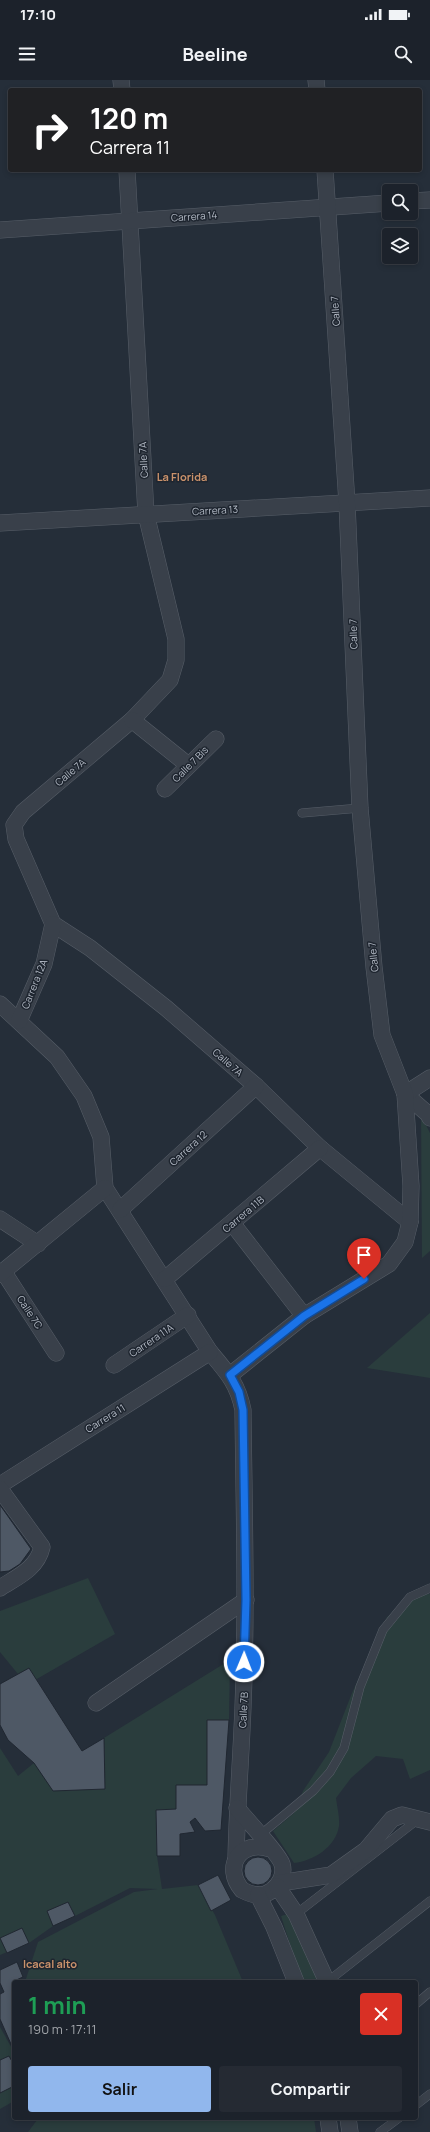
<!DOCTYPE html>
<html lang="es">
<head>
<meta charset="utf-8">
<style>
	:root { --surface:#1c222b; --page:#252a33; --text:#f1f3f6; --muted:#a0a4a9; --line:#3a3f47; --accent:#91b7ed }
	body { margin:0; font-family:Manrope,sans-serif; background:var(--page); color:var(--text); height:100vh; display:flex; flex-direction:column; font-size:15px; white-space:nowrap }
	* { box-sizing:border-box; margin:0 }
	p { font-size:13px; color:var(--muted) }
	.icon { flex:none; width:22px; height:22px; fill:none; stroke:currentColor; stroke-width:2; stroke-linecap:round; stroke-linejoin:round }
	.map { position:relative; flex:1; overflow:hidden }
	.side { position:absolute; left:12px; top:1900px; width:406px; height:140px; display:flex; flex-direction:column; background:var(--surface); border-radius:4px; box-shadow:0 2px 6px #0003,0 0 0 1px var(--line) }
	.side>* { flex:none }
	.top-card { position:absolute; left:8px; top:8px; width:414px; height:84px; border-radius:4px; box-shadow:0 2px 6px #0003,0 0 0 1px var(--line); background:#202124; color:#fff; overflow:hidden }
	.tools { position:absolute; left:382px; top:104px; display:grid; gap:8px }
	.tools a { display:grid; place-items:center; width:36px; height:36px; border-radius:4px; background:var(--surface); box-shadow:0 2px 6px #0003,0 0 0 1px var(--line); font-size:20px }
	.pin { position:absolute; display:grid; place-items:center; width:34px; height:34px; color:#fff; margin:-41px -17px; border-radius:50% 50% 50% 0; rotate:-45deg; box-shadow:0 0 4px #0007 }
	.pin .icon { rotate:45deg }
	.me { position:absolute; width:44px; margin:-22px; rotate:1deg; stroke-linejoin:round; filter:drop-shadow(0 0 3px #0008) }
	.turn { display:flex; align-items:center; gap:14px; height:84px; padding:0 16px; font-size:18px }
	.turn .icon { width:52px; height:52px; stroke-width:2.5 }
	.turn b { display:block; font-size:28px; line-height:34px }
	.round { display:grid; place-items:center; flex:none; width:42px; height:42px; border-radius:4px; background:var(--page) }
	.summary { display:flex; align-items:center; justify-content:space-between; height:68px; padding:0 16px }
	h1 { font-size:24px; font-weight:700; line-height:30px; color:#1e9e55 }
	.primary-button { display:flex; gap:8px; margin-top:auto; padding:8px 16px }
	.primary-button a { flex:1; height:46px; border-radius:4px; background:var(--accent); color:#111; font-size:16px; font-weight:700; line-height:46px; text-align:center }
	.primary-button a+a { background:var(--page); color:var(--text) }
	.status { display:flex; justify-content:space-between; align-items:center; height:28px; padding:0 20px; background:var(--surface); direction:ltr }
	.status svg { height:11px; fill:currentColor }
	header { display:flex; justify-content:space-between; align-items:center; height:52px; padding:0 16px; background:var(--surface); font-size:18px; font-weight:700 }
	.map>svg:first-child { display:block }
	.green { fill:#2a3d3d }
	.building { fill:#4e5865; stroke:#202731 }
	.lines { fill:none; stroke-linecap:round; stroke-linejoin:round }
	.lane-casing { stroke:#575e68; stroke-width:9 }
	.street-casing { stroke:#575e68; stroke-width:17 }
	.lane { stroke:#39404a; stroke-width:8 }
	.street { stroke:#39404a; stroke-width:16 }
	.route-casing { stroke:#114b97; stroke-width:10 }
	.route { stroke:#1a73e8; stroke-width:7 }
	.labels { text-anchor:middle; stroke-width:3; stroke-linejoin:round; paint-order:stroke }
	.street-label { font-size:10px; fill:#b4bbc6; stroke:#1e252f }
	.neighbourhood-label { font-size:11px; font-weight:bold; fill:#ca926b; stroke:#1e252f }
</style>
</head>
<body>
<div class="status"><b>17:10</b><svg viewBox="0 0 49 12"><path d="M0 12V9h3v3zM5 12V6h3v6zM10 12V3h3v9zM15 12V0h3v12zM26 1h20v11H26zM47 4h2v5h-2z"/></svg></div>
<header><svg class="icon" aria-label="menu" viewBox="0 0 24 24"><path d="M4 6h16M4 12h16M4 18h16"/></svg>Beeline<svg class="icon" aria-label="search" viewBox="0 0 24 24"><circle cx="10" cy="10" r="6"/><path d="M15 15l6 6"/></svg></header>
<div class="map">
<svg width="430" height="2052" viewBox="0 0 430 2052">
	<rect width="100%" height="100%" fill="#252e39"/>
	<!-- green -->
	<g class="green">
		<polygon points="421,1035 430,1053 430,1171 422,1178"/>
		<polygon points="430,1233 430,1298 367,1288"/>
		<polygon points="88,1498 115,1554 35,1600 29,1588 18,1594 0,1572 0,1531"/>
		<path d="M430,1514v176l-20,9 -7,-20 -27,-3 -25,22 -15,20c1,9 4,20 3,28 -3,21 -26,35 -45,37l-21,-32 21,-18 9,-22 26,-39 23,-59 35,-76 29,-22z"/>
		<polygon points="230,1580 229,1640 207,1641 207,1705 176,1705 176,1729 156,1730 157,1776 162,1809 198,1805 215,1835 243,1902 25,1902 38,1862 134,1812 158,1809 130,1808 75,1836 68,1822 47,1831 53,1846 29,1863 0,1875 0,1668 18,1696 34,1683 53,1711 105,1709 104,1658"/>
		<polygon points="291,1833 319,1902 302,1902 281,1836"/>
		<polygon points="0,1947 14,1972 14,2021 0,2029"/>
		<polygon points="37,2038 314,2038 316,2052 28,2052 37,2040"/>
	</g>
	<!-- building -->
	<g class="building">
		<polygon points="0,1425 31,1469 20,1484 9,1491 0,1492"/>
		<polygon points="29,1588 82,1671 104,1658 105,1709 53,1711 34,1683 8,1660 0,1645 0,1604"/>
		<polygon points="207,1640 229,1640 221,1750 205,1751 195,1738 190,1742 195,1752 180,1754 180,1776 157,1776 156,1730 176,1729 176,1705 207,1705"/>
		<circle cx="258" cy="1791" r="14"/>
		<polygon points="218,1795 231,1820 211,1831 198,1805"/>
		<polygon points="68,1822 75,1836 53,1846 47,1831"/>
		<polygon points="22,1848 29,1863 7,1873 0,1858"/>
		<polygon points="17,1882 23,1897 14,1901 14,1971 0,1939 0,1914 4,1912 0,1903 0,1890"/>
		<polygon points="9,1976 14,1985 14,2006 0,2013 0,1980"/>
	</g>
	<g class="lines">
		<defs>
			<g id="lane">
				<polyline points="302,733 360,728"/>
				<polyline points="260,1755 313,1711 330,1692 344,1668 360,1607 383,1550 410,1517 430,1508"/>
				<polyline points="296,1834 412,1744"/>
				<polyline points="327,1902 430,1821"/>
				<polyline points="416,1924 430,1912"/>
				<polyline points="416,2025 430,2014"/>
				<polyline points="380,2052 399,2038"/>
			</g>
			<g id="street">
				<polyline points="121,0 122,10"/>
				<polyline points="316,0 317,10"/>
				<polyline points="127,90 146,434 176,559 176,580 170,600 132,640 23,732 14,745 16,759 53,844 90,868 166,928 256,1006 320,1068 410,1142"/>
				<polyline points="411,121 430,120"/>
				<polyline points="0,150 389,123"/>
				<polyline points="0,443 430,418"/>
				<polyline points="132,640 188,685"/>
				<polyline points="165,709 216,659"/>
				<path d="M0,924l57,53 27,39 17,41 4,51 105,164c17,20 28,32 33,58 1,99 4,198 0,297 -2,51 -6,101 -7,151"/>
				<polyline points="19,941 44,884 53,844"/>
				<polyline points="405,1014 428,1034 430,1038"/>
				<polyline points="405,1014 430,998"/>
				<polyline points="120,1130 256,1006"/>
				<polyline points="0,1139 38,1164"/>
				<polyline points="232,1143 304,1236"/>
				<polyline points="3,1191 56,1273"/>
				<polyline points="0,1194 105,1108"/>
				<polyline points="165,1199 320,1068"/>
				<polyline points="114,1285 188,1235"/>
				<polyline points="230,1295 304,1236 389,1184 405,1162 410,1142 411,1106 405,1014 382,955 374,887 360,728 347,423 325,90"/>
				<polyline points="0,1405 210,1272"/>
				<path d="M0,1409l42,58c-5,22 -25,30 -42,41"/>
				<polyline points="96,1623 246,1520"/>
				<path d="M237,1728c8,10 42,46 45,56 3,10 -2,21 -11,27 -10,7 -19,4 -29,-1 -20,-24 -1,-51 28,-41"/>
				<polyline points="280,1803 331,1795 366,1770 392,1739 402,1735 430,1742"/>
				<polyline points="277,1806 296,1834 327,1902"/>
				<polyline points="258,1815 274,1847 296,1902"/>
				<polyline points="328,2038 330,2052"/>
				<polyline points="348,2038 350,2052"/>
			</g>
		</defs>
		<!-- lane casing -->
		<use href="#lane" class="lane-casing"/>
		<!-- street casing -->
		<use href="#street" class="street-casing"/>
		<!-- lane -->
		<use href="#lane" class="lane"/>
		<!-- street -->
		<use href="#street" class="street"/>
	</g>
	<g class="lines">
		<defs>
			<polyline id="route" points="244,1582 246,1520 243,1330 239,1312 230,1295 304,1236 364,1199"/>
		</defs>
		<!-- route casing -->
		<use href="#route" class="route-casing"/>
		<!-- route -->
		<use href="#route" class="route"/>
	</g>
	<g class="labels">
		<!-- street labels -->
		<g class="street-label">
			<text transform="translate(194 136) rotate(-4)" y="4">Carrera 14</text>
			<text transform="translate(335 231) rotate(-94)" y="4">Calle 7</text>
			<text transform="translate(143 380) rotate(-93)" y="4">Calle 7A</text>
			<text transform="translate(215 430) rotate(-3)" y="4">Carrera 13</text>
			<text transform="translate(353 554) rotate(-92)" y="4">Calle 7</text>
			<text transform="translate(190 684) rotate(-45)" y="4">Calle 7 Bis</text>
			<text transform="translate(70 692) rotate(-40)" y="4">Calle 7A</text>
			<text transform="translate(373 877) rotate(-96)" y="4">Calle 7</text>
			<text transform="translate(34 904) rotate(-68)" y="4">Carrera 12A</text>
			<text transform="translate(228 982) rotate(41)" y="4">Calle 7A</text>
			<text transform="translate(188 1068) rotate(-42)" y="4">Carrera 12</text>
			<text transform="translate(243 1134) rotate(-40)" y="4">Carrera 11B</text>
			<text transform="translate(30 1232) rotate(57)" y="4">Calle 7C</text>
			<text transform="translate(151 1260) rotate(-34)" y="4">Carrera 11A</text>
			<text transform="translate(105 1338) rotate(-32)" y="4">Carrera 11</text>
			<text transform="translate(243 1630) rotate(-87)" y="4">Calle 7B</text>
		</g>
		<!-- neighbourhood labels -->
		<g class="neighbourhood-label">
			<text x="182" y="401">La Florida</text>
			<text x="50" y="1888">Icacal alto</text>
		</g>
	</g>
</svg>
<div class="tools">
<a><svg class="icon" aria-label="search" viewBox="0 0 24 24"><circle cx="10" cy="10" r="6"/><path d="M15 15l6 6"/></svg></a>
<a><svg class="icon" aria-label="layers" viewBox="0 0 24 24"><path d="M12 4l9 5-9 5-9-5zM3 14l9 5 9-5"/></svg></a>
</div>
<div class="pin" style="left:364px;top:1199px;background:#d93025"><svg class="icon" aria-label="arrive" viewBox="0 0 24 24"><path d="M6 21V4h12l-3 4 3 4H6"/></svg></div>
<svg class="me" style="left:244px;top:1582px" viewBox="-20 -20 40 40"><circle r="17" fill="#1a73e8" stroke="#fff" stroke-width="3"/><path d="M0-11L8 9 0 5-8 9z" fill="#fff"/></svg>
<div class="top-card">
<div class="turn"><svg class="icon" aria-label="right" viewBox="0 0 24 24"><path d="M7 20v-9h11M14 6l5 5-5 5"/></svg><div><b>120 m</b>Carrera 11</div></div>
</div>
<section class="side">
<div class="summary"><div><h1>1 min</h1><p>190 m · 17:11</p></div><a class="round" style="background:#d93025;color:#fff"><svg class="icon" aria-label="close" viewBox="0 0 24 24"><path d="M6 6l12 12M18 6L6 18"/></svg></a></div>
<div class="primary-button"><a>Salir</a><a>Compartir</a></div>
</section>
</div>
</body>
</html>
